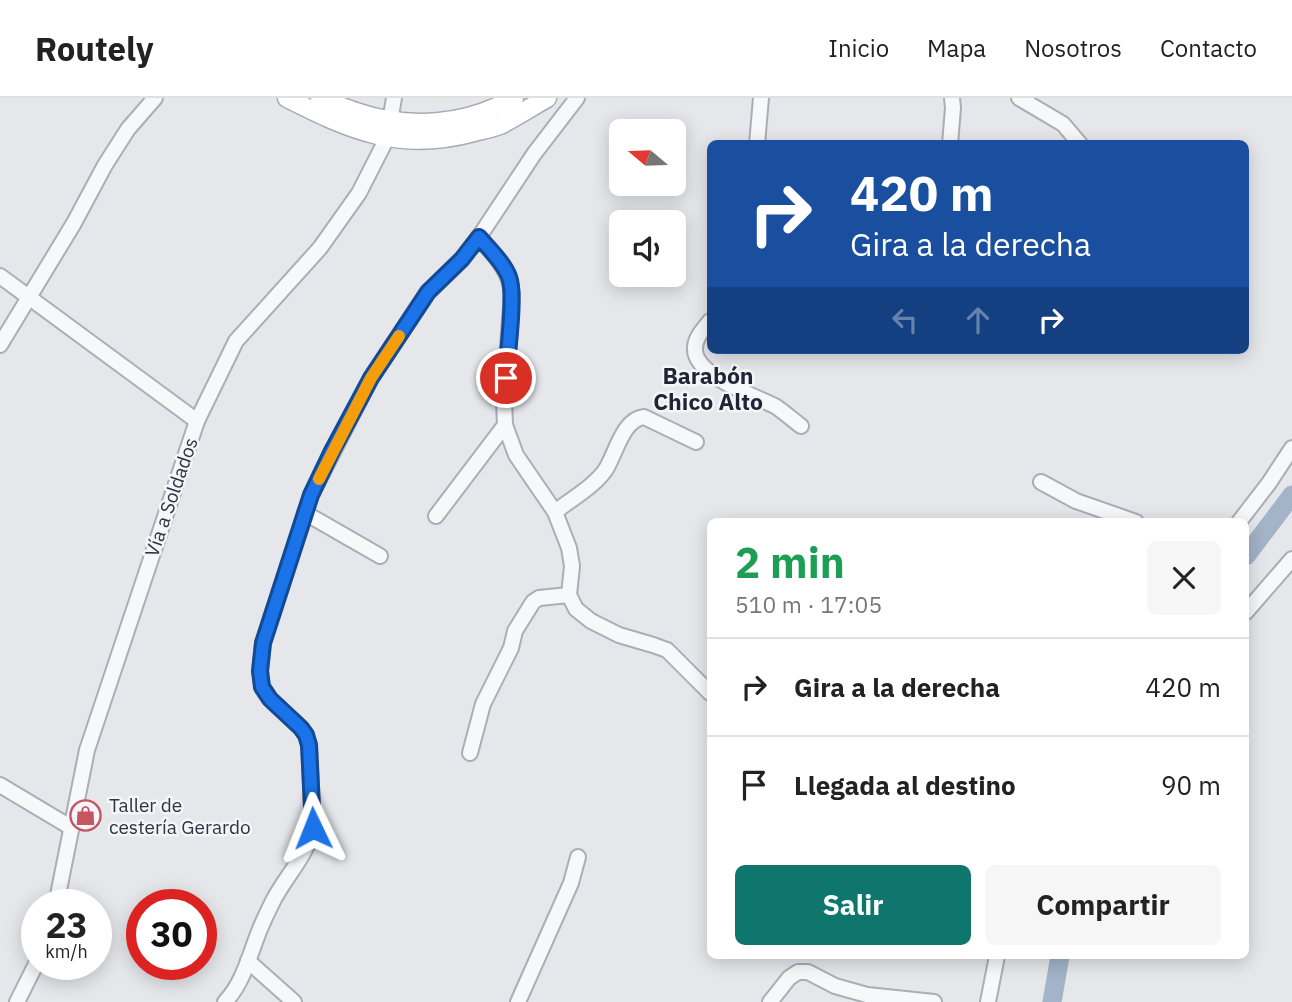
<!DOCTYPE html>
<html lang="es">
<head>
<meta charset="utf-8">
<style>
	:root { --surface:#fff; --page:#f6f6f6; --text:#222; --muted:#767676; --line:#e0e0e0; --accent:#0f766e }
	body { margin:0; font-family:"IBM Plex Sans",sans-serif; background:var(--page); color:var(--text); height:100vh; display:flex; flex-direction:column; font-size:26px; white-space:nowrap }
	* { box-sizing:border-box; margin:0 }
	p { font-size:23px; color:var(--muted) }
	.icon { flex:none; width:38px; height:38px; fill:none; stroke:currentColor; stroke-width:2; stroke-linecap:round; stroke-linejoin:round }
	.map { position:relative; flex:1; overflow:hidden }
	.side { position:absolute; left:707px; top:420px; width:542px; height:441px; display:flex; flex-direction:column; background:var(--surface); border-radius:10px; box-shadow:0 4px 18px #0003 }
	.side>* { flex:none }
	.hud { position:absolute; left:707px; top:42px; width:542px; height:214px; border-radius:10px; box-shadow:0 4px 18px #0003; background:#1a4fa0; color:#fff; overflow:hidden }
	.needle { width:46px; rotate:289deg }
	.controls { position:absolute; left:609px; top:21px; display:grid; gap:14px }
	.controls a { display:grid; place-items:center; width:77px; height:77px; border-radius:10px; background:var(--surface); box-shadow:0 4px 18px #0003; font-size:35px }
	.speed { position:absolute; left:21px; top:791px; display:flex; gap:14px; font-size:35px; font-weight:700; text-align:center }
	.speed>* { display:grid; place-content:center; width:91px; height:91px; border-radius:50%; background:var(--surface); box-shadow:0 4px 18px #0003; line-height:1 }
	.speed small { font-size:18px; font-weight:400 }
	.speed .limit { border:10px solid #d22; background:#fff; color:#111 }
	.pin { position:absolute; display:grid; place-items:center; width:60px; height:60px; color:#fff; margin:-30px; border:4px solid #fff; border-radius:50%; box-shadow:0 2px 7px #0007 }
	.me { position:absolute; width:77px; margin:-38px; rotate:358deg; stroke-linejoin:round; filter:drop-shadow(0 0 5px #0008) }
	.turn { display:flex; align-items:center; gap:24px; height:147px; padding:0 28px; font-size:32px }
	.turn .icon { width:91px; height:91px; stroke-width:2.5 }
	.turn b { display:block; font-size:49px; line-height:60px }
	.lanes { display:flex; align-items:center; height:66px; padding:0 28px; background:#0003; justify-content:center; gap:35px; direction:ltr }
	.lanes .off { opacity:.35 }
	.round { display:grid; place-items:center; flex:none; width:74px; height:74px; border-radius:10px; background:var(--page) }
	.summary { display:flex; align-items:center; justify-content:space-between; height:119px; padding:0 28px }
	h1 { font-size:42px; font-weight:700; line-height:52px; color:#1e9e55 }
	.button { display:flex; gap:14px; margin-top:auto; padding:14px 28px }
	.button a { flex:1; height:80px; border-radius:10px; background:var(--accent); color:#fff; font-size:28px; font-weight:700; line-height:80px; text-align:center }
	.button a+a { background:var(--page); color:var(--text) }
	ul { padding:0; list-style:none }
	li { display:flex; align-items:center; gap:21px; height:98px; padding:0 28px; border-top:2px solid var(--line) }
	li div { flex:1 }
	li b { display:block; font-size:26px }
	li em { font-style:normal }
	header { display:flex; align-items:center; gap:42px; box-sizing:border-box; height:98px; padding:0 35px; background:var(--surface); border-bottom:2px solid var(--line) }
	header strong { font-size:33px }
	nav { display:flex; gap:38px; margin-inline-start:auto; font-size:24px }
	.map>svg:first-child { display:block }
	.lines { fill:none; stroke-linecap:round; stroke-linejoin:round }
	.river { stroke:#a3b3c8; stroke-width:19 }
	.minor-casing { stroke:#aaaeb5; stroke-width:18 }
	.major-casing { stroke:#a5abb6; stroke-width:21 }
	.minor { stroke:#f7f8fa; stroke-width:14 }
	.major { stroke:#fff; stroke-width:18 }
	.route-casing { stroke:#114b97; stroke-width:18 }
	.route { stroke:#1a73e8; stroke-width:12 }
	.slow { stroke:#f59e0b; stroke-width:12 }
	.labels { text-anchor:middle; stroke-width:5; stroke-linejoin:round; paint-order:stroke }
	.street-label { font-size:19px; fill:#2d3443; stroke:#f4f6f9 }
	.poi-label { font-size:19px; fill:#2d3443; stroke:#f4f6f9; text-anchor:start }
	.quarter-label { font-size:23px; font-weight:bold; fill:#1f2534; stroke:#f4f6f9 }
</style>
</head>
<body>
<header>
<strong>Routely</strong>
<nav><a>Inicio</a><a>Mapa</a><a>Nosotros</a><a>Contacto</a></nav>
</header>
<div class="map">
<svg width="1292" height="904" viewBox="0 0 1292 904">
	<rect width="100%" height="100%" fill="#e5e7eb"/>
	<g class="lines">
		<!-- river -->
		<g class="river">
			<polyline points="1246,458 1292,397"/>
			<polyline points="1052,904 1060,858"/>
		</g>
		<defs>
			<g id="minor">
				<polyline points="1019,0 1063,26 1080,46"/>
				<polyline points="757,46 761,0"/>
				<polyline points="950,46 953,10 952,0"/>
				<path d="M479,139c15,18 30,32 33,56l-8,107 1,25 11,30 39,57 14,36 3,18 -3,29 7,14 15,12 28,14 34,10 14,5 43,43"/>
				<polyline points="0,178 197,323"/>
				<path d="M710,223c-6,8 -15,16 -15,27 -2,27 60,48 80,58 9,6 18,14 26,20"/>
				<polyline points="0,247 74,125 105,67 128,31 155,0"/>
				<polyline points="1041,384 1076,403 1136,424"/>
				<path d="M555,414c15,-12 41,-27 51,-43 10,-16 17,-50 38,-52l52,25"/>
				<polyline points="305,415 380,458"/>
				<polyline points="436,418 505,327"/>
				<polyline points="1239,424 1269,385 1292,350"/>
				<polyline points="1246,514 1292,461"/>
				<polyline points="470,655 483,606 511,550 515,533 533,504 539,500 569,497"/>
				<polyline points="0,687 72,730"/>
				<polyline points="56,807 87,652 197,323 236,243 320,150 359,95 387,40 394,0"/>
				<polyline points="248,863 294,904"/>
				<polyline points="17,904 37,864"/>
				<path d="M225,904c19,-20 25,-49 35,-73 4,-10 9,-20 14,-30 13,-24 33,-44 39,-71l-4,-83 -3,-10 -5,-7 -31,-29 -8,-12 -2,-16 3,-28 48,-148 60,-117 57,-86 34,-33 17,-22 55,-83 43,-56"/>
				<polyline points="518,904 571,785 578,759"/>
				<polyline points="770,904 789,880 798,874 808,874 835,888 867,897 934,904"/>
				<polyline points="988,904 997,858"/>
			</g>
			<g id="major">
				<path d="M287,0c65,33 113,54 187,34 8,-2 18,-4 26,-7 16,-8 31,-18 47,-27"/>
				<path d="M320,0c12,5 24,10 36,14 53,18 110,14 158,-14"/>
			</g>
		</defs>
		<!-- minor casing -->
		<use href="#minor" class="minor-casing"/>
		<!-- major casing -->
		<use href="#major" class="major-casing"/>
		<!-- minor -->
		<use href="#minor" class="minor"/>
		<!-- major -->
		<use href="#major" class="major"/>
	</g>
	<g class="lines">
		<defs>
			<path id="route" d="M313,730l-4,-83 -3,-10 -5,-7 -31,-29 -8,-12 -2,-16 3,-28 48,-148 21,-44 39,-73 57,-86 34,-33 17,-22c10,12 25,26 30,40 7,18 -2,79 -3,101"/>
		</defs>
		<!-- route casing -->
		<use href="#route" class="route-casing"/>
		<!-- route -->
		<use href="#route" class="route"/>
		<!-- slow -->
		<polyline class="slow" points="319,381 371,280 399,238"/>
	</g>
	<!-- icons -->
	<defs>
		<symbol id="shop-ring" viewBox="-11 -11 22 22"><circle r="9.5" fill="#f4f6f9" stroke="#c5555f" stroke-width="1.5"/><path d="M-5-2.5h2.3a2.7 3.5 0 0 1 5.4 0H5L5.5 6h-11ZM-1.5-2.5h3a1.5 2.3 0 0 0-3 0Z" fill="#c5555f"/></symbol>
	</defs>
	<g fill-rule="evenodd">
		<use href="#shop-ring" x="68" y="700" width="35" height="35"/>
	</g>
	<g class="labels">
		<!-- street labels -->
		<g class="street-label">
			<text transform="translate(171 399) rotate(-71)" y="7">Vía a Soldados</text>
		</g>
		<!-- poi labels -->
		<g class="poi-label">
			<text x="109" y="714">Taller de<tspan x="109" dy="22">cestería Gerardo</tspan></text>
		</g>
		<!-- quarter labels -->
		<g class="quarter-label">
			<text x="708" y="286">Barabón<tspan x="708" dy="26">Chico Alto</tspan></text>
		</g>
	</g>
</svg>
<div class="controls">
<a><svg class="needle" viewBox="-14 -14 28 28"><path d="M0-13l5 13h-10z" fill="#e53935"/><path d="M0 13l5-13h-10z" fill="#767676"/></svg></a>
<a><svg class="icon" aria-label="sound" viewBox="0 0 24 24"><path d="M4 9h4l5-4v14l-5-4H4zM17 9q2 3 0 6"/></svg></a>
</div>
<div class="speed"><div>23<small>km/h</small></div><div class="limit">30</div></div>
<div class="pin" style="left:506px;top:280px;background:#d93025"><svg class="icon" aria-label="arrive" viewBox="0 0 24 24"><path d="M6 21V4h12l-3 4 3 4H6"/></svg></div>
<svg class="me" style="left:313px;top:730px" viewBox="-20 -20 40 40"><path d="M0-17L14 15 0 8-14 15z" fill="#1a73e8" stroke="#fff" stroke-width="4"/></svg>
<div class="hud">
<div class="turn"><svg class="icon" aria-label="right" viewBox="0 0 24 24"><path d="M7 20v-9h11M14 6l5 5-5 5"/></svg><div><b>420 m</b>Gira a la derecha</div></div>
<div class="lanes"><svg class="icon off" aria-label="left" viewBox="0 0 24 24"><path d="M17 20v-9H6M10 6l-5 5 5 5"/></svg><svg class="icon off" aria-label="ahead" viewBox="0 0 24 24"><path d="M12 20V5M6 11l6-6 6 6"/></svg><svg class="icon" aria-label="right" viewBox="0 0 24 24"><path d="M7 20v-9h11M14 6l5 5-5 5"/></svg></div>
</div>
<section class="side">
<div class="summary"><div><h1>2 min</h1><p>510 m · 17:05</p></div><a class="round"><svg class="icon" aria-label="close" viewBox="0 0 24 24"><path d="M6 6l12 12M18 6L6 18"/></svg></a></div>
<ul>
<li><svg class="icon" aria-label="right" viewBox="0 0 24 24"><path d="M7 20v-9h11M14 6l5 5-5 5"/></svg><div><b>Gira a la derecha</b></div><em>420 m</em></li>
<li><svg class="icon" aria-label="arrive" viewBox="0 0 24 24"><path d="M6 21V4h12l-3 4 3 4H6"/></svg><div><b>Llegada al destino</b></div><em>90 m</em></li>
</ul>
<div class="button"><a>Salir</a><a>Compartir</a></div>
</section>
</div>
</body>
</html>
